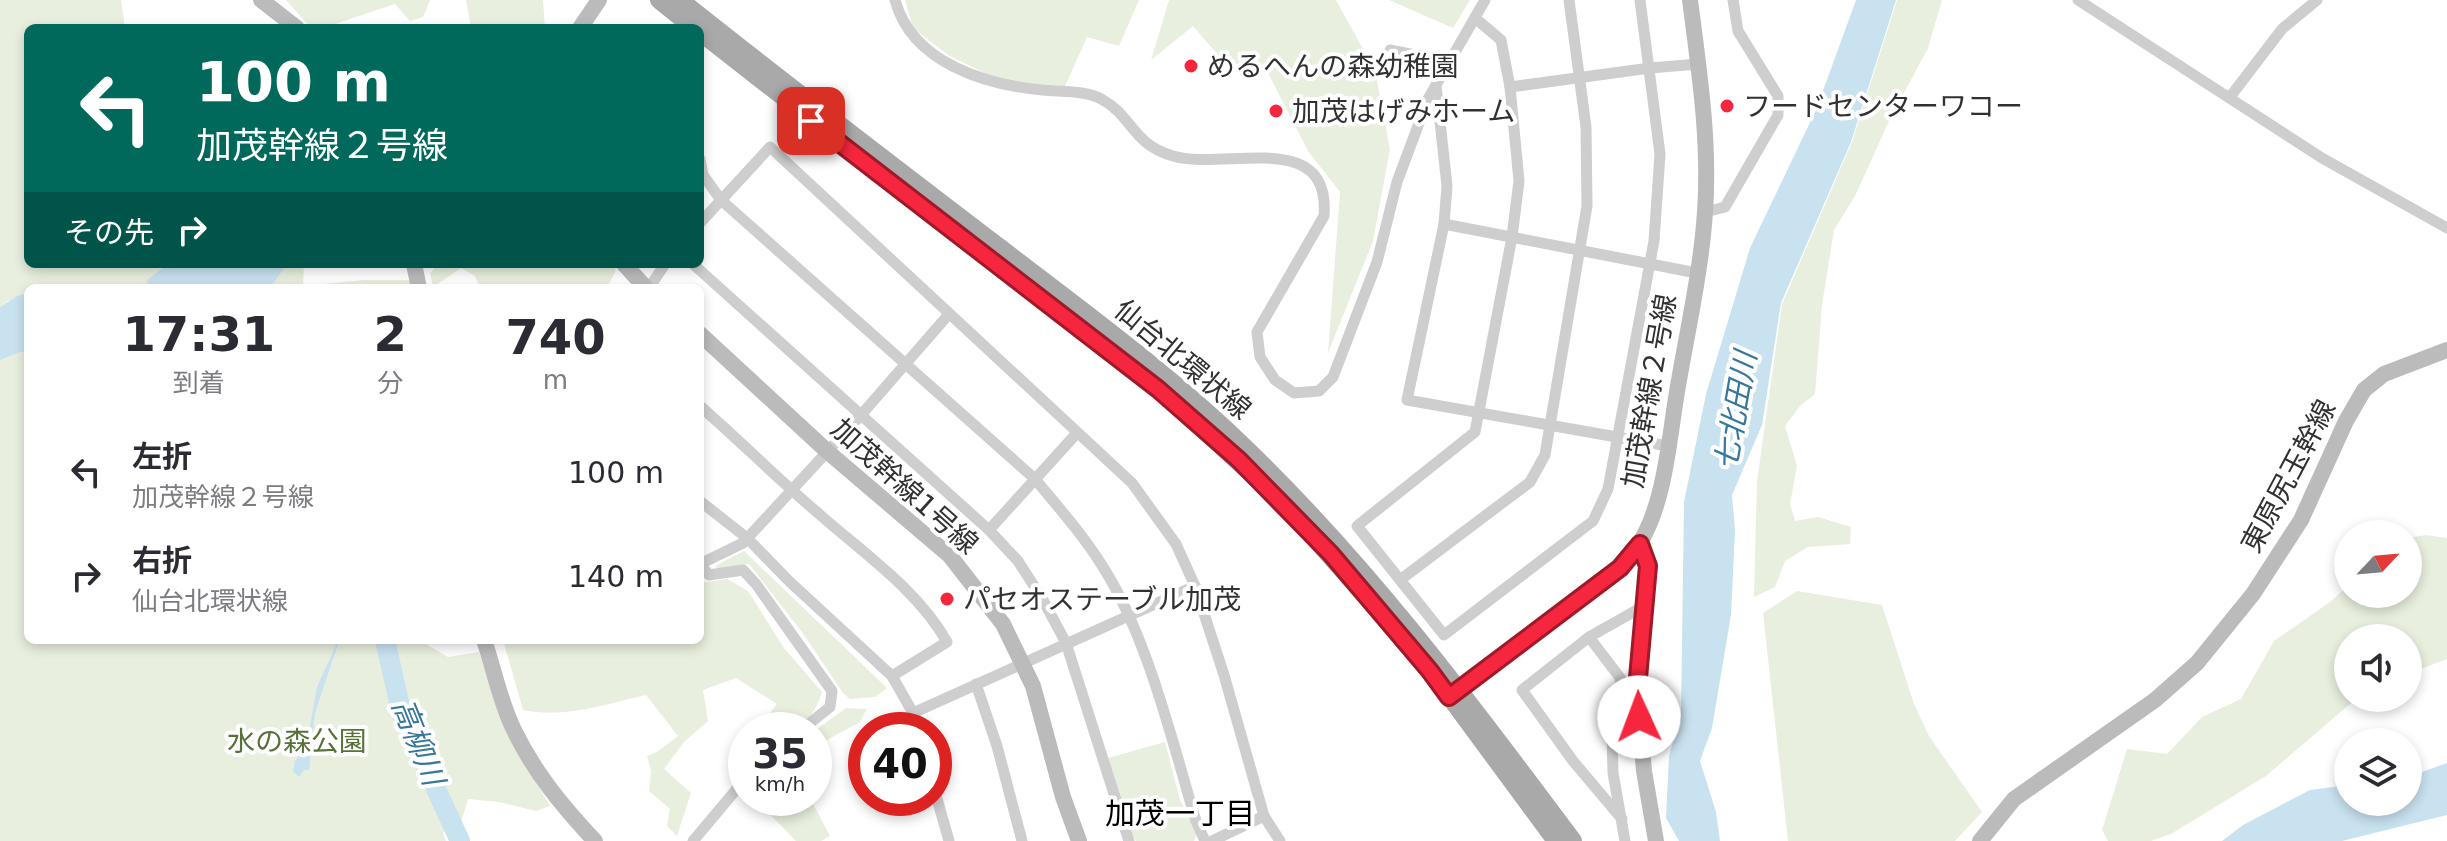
<!DOCTYPE html>
<html lang="ja">
<head>
<meta charset="utf-8">
<style>
	:root { --surface:#fff; --page:#f7f7f7; --text:#2b2b33; --muted:#7c7c81 }
	body { margin:0; font-family:"DejaVu Sans","Noto Sans JP",sans-serif; background:var(--page); color:var(--text); height:100vh; display:flex; flex-direction:column; font-size:30px; white-space:nowrap }
	* { box-sizing:border-box; margin:0 }
	p { font-size:26px; color:var(--muted) }
	.icon { flex:none; width:44px; height:44px; fill:none; stroke:currentColor; stroke-width:2; stroke-linecap:round; stroke-linejoin:round }
	.map { position:relative; flex:1; overflow:hidden }
	.side { position:absolute; left:24px; top:284px; width:680px; height:360px; display:flex; flex-direction:column; background:var(--surface); border-radius:12px; box-shadow:0 4px 12px #0003 }
	.side>* { flex:none }
	.hud { position:absolute; left:24px; top:24px; width:680px; height:244px; border-radius:12px; box-shadow:0 4px 12px #0003; background:#00695c; color:#fff; overflow:hidden }
	.needle { width:52px; rotate:64deg }
	.tools { position:absolute; left:2334px; top:520px; display:grid; gap:16px }
	.tools a { display:grid; place-items:center; width:88px; height:88px; border-radius:50%; background:var(--surface); box-shadow:0 4px 12px #0003; font-size:40px }
	.speed { position:absolute; left:728px; top:712px; display:flex; gap:16px; font-size:40px; font-weight:700; text-align:center }
	.speed>* { display:grid; place-content:center; width:104px; height:104px; border-radius:50%; background:var(--surface); box-shadow:0 4px 12px #0003; line-height:1 }
	.speed small { font-size:20px; font-weight:400 }
	.speed .limit { border:12px solid #d22; background:#fff; color:#111 }
	.pin { position:absolute; display:grid; place-items:center; width:68px; height:68px; color:#fff; margin:-34px; border-radius:16px; box-shadow:0 4px 12px #0006 }
	.me { position:absolute; width:88px; margin:-44px; rotate:358deg; stroke-linejoin:round; filter:drop-shadow(0 0 6px #0008) }
	.turn { display:flex; align-items:center; gap:28px; height:168px; padding:0 40px; font-size:36px }
	.turn .icon { width:104px; height:104px; stroke-width:2.5 }
	.turn b { display:block; font-size:56px; line-height:68px }
	.then { display:flex; align-items:center; height:76px; padding:0 40px; background:#0003; gap:16px; font-size:30px }
	.eta { display:flex; justify-content:space-evenly; align-items:center; height:136px; text-align:center }
	.eta b { font-size:48px; font-weight:700; line-height:56px }
	ul { padding:0; list-style:none }
	li { display:flex; align-items:center; gap:24px; height:104px; padding:0 40px }
	li div { flex:1 }
	li b { display:block; font-size:30px }
	li em { font-style:normal }
	.map>svg:first-child { display:block }
	.green { fill:#e8efde }
	.water { fill:#c9e2f0 }
	.lines { fill:none; stroke-linecap:round; stroke-linejoin:round }
	.river { stroke:#c9e2f0; stroke-width:20 }
	.street { stroke:#cecece; stroke-width:11 }
	.secondary { stroke:#bbb; stroke-width:16 }
	.primary { stroke:#a9a9a9; stroke-width:18 }
	.route-casing { stroke:#9f1928; stroke-width:20 }
	.route { stroke:#f5263d; stroke-width:14 }
	.poi-dot { fill:#f5263d; stroke:#fff; stroke-width:3 }
	.labels { text-anchor:middle; stroke-width:8; stroke-linejoin:round; paint-order:stroke }
	.poi-label { font-size:28px; fill:#313131; stroke:#fff; text-anchor:start }
	.street-label { font-size:28px; fill:#313131; stroke:#fff }
	.park-label { font-size:28px; fill:#567239; stroke:#fff }
	.water-label { font-size:30px; font-style:italic; fill:#36789c; stroke:#fff }
	.neighbourhood-label { font-size:30px; fill:#000; stroke:#fff }
</style>
</head>
<body>
<div class="map">
<svg width="2447" height="841" viewBox="0 0 2447 841">
	<rect width="100%" height="100%" fill="#fff"/>
	<!-- green -->
	<g class="green">
		<polygon points="0,0 121,0 125,28 28,28 28,264 304,264 303,286 364,280 411,280 412,288 99,288 91,284 83,288 28,288 28,296 24,294 8,301 0,307"/>
		<polygon points="286,0 430,0 423,17 410,21 395,4 323,28 311,28"/>
		<polygon points="466,0 543,0 545,28 471,28"/>
		<polygon points="905,0 1139,0 1119,46 1087,37 1065,86 1001,81 948,55 913,28"/>
		<polygon points="1169,0 1336,0 1375,71 1390,149 1373,241 1328,353 1340,192 1308,151 1267,71 1223,61 1193,26 1151,60"/>
		<polygon points="1389,0 1470,0 1453,28"/>
		<polygon points="1897,0 1942,0 1928,48 1890,119 1855,196 1834,230 1822,305 1815,394 1800,406 1785,426 1797,466 1790,504 1795,521 1818,517 1851,527 1850,544 1808,547 1785,561 1775,587 1754,597 1757,481 1782,304 1852,142"/>
		<polygon points="439,264 611,264 616,270 607,288 480,288 475,276 461,268 433,287 430,273"/>
		<polygon points="28,307 28,640 419,640 448,657 479,652 507,732 550,806 536,811 499,802 468,799 462,819 443,833 446,841 0,841 0,310"/>
		<polygon points="2426,535 2447,538 2447,659 2408,674 2408,638 2348,638 2348,698 2357,698 2266,776 2171,834 2151,841 2108,841 2102,830 2127,749 2167,754 2202,717 2241,699 2274,641 2330,602 2348,586 2348,594 2408,594 2408,538"/>
		<polygon points="744,551 887,688 875,697 850,699 843,693 802,632 749,564 718,570 715,566"/>
		<path d="M727,579l21,12 36,57 38,44c-12,38 -30,38 -65,38l20,-26 -41,-26 -33,12 5,31 -24,21 -20,27 27,24 -14,43 -10,-10 3,-17 -21,-18 2,-20 -4,-15 10,-4 21,-16 -32,-41c-41,9 -81,24 -123,15l-20,-70h197v-57z"/>
		<polygon points="1797,591 1882,605 1914,704 1929,736 1982,812 1955,841 1788,841 1763,613"/>
		<polygon points="846,708 867,709 860,722 814,747 814,731"/>
		<polygon points="1165,742 1180,800 1197,834 1194,841 1136,841 1131,833 1108,758"/>
		<polygon points="754,798 805,798 812,802 830,836 821,841 796,841"/>
	</g>
	<!-- water -->
	<g class="water">
		<polygon points="1856,0 1896,0 1851,142 1781,303 1762,425 1732,495 1735,530 1731,615 1712,728 1700,761 1716,812 1720,841 1679,841 1666,818 1669,756 1681,714 1684,502 1706,394 1750,248 1816,110"/>
		<polygon points="168,264 287,264 270,288 146,288 147,280"/>
		<polygon points="24,294 28,296 28,352 20,352 0,360 0,307 17,296"/>
		<polygon points="332,640 338,644 315,713 309,770 304,770 299,777 293,771 295,761 306,747 317,687 336,645"/>
		<polygon points="2447,763 2447,815 2342,841 2222,841 2243,825 2310,790 2348,785 2348,802 2408,802 2408,777"/>
	</g>
	<g class="lines">
		<!-- river -->
		<polyline class="river" points="385,640 402,715 460,841"/>
		<!-- street -->
		<g class="street">
			<path d="M895,0c17,63 91,85 148,90 18,2 43,0 60,10 29,16 29,44 70,56 51,15 158,-29 151,60l-67,116 3,25 15,23 19,13 25,-2 14,-14 44,-115 20,-80 31,-83 57,-99"/>
			<polyline points="2078,0 2322,158 2447,228"/>
			<polyline points="1475,18 1501,40 1510,87 1519,181 1512,237 1475,432 1357,526 1444,635 1593,521 1608,489 1654,241 1660,154 1640,0"/>
			<polyline points="1390,50 1449,62"/>
			<polyline points="1436,85 1447,186 1444,224 1407,400 1668,446"/>
			<polyline points="1510,87 1650,68 1698,64"/>
			<polyline points="2230,97 2282,29 2317,0"/>
			<path d="M700,159l3,16 18,25 314,279c24,29 48,56 68,88 45,71 69,174 93,254l9,20"/>
			<polyline points="1705,212 1725,207 1778,115 1778,96 1738,31 1733,0"/>
			<polyline points="700,223 770,147 1132,483 1176,544 1195,586 1224,675 1264,816 1280,841"/>
			<polyline points="1444,224 1697,273"/>
			<polyline points="693,264 989,530 1018,561 1043,600 1066,643 1129,841"/>
			<polyline points="649,288 665,264"/>
			<path d="M700,406c40,35 78,73 118,107 45,40 100,77 129,129l-55,34"/>
			<polyline points="700,501 747,538 790,582 892,676 913,713 918,730"/>
			<polyline points="989,530 1077,433"/>
			<polyline points="700,564 743,543 861,415 949,314"/>
			<polyline points="700,564 709,575 743,570 756,584 832,691 830,707 801,730"/>
			<polyline points="1400,580 1530,482 1545,455 1587,206 1586,127 1569,0"/>
			<polyline points="1589,637 1621,679 1612,733 1613,773 1625,841"/>
			<polyline points="976,684 997,746 1022,841"/>
			<polyline points="913,713 1195,586"/>
			<polyline points="934,788 949,841"/>
			<polyline points="1622,819 1573,761 1522,690 1589,637 1644,606"/>
			<polyline points="693,841 746,778"/>
			<polyline points="1212,841 1264,816"/>
		</g>
		<!-- secondary -->
		<g class="secondary">
			<polyline points="261,0 297,28"/>
			<polyline points="580,28 599,0"/>
			<polyline points="414,264 419,288"/>
			<polyline points="624,264 646,288"/>
			<polyline points="700,334 828,452 950,556 1003,624 1033,686 1063,797 1079,841"/>
			<polyline points="1640,544 1648,566 1637,689 1644,771 1656,841"/>
			<path d="M484,640c10,29 16,62 30,90 20,42 49,77 81,111"/>
			<path d="M1449,697l171,-129c7,-8 14,-15 19,-24 26,-40 30,-106 38,-152 10,-60 24,-120 28,-180 5,-71 -6,-142 -15,-212"/>
			<polyline points="1980,841 2014,799 2155,700 2197,663 2253,594 2301,520 2346,421 2364,390 2384,374 2447,350"/>
		</g>
		<!-- primary -->
		<g class="primary">
			<polyline points="659,0 694,28"/>
			<path d="M680,0c105,84 212,165 319,247 80,61 163,122 236,191 128,121 233,262 338,403"/>
			<polyline points="700,32 1171,400 1284,504 1408,644"/>
			<polyline points="1432,673 1556,841"/>
		</g>
	</g>
	<g class="lines">
		<defs>
			<polyline id="route" points="811,121 1158,389 1239,460 1331,554 1430,671 1449,697 1620,568 1640,544 1648,566 1637,689 1639,717"/>
		</defs>
		<!-- route casing -->
		<use href="#route" class="route-casing"/>
		<!-- route -->
		<use href="#route" class="route"/>
	</g>
	<!-- markers -->
	<g class="poi-dot">
		<circle cx="1191" cy="66" r="8"/>
		<circle cx="1727" cy="106" r="8"/>
		<circle cx="1276" cy="111" r="8"/>
		<circle cx="947" cy="599" r="8"/>
	</g>
	<g class="labels">
		<!-- poi labels -->
		<g class="poi-label">
			<text x="1207" y="76">めるへんの森幼稚園</text>
			<text x="1743" y="116">フードセンターワコー</text>
			<text x="1292" y="121">加茂はげみホーム</text>
			<text x="963" y="609">パセオステーブル加茂</text>
		</g>
		<!-- street labels -->
		<g class="street-label">
			<text transform="translate(1183 359) rotate(40)" y="10">仙台北環状線</text>
			<text transform="translate(1649 391) rotate(-80)" y="10">加茂幹線２号線</text>
			<text transform="translate(2288 476) rotate(-62)" y="10">東原尻玉幹線</text>
			<text transform="translate(905 486) rotate(42)" y="10">加茂幹線1号線</text>
		</g>
		<!-- park labels -->
		<g class="park-label">
			<text x="297" y="751">水の森公園</text>
		</g>
		<!-- water labels -->
		<g class="water-label">
			<text transform="translate(1736 411) rotate(-80)" y="10">七北田川</text>
			<text transform="translate(418 742) rotate(68)" y="10">高柳川</text>
		</g>
		<!-- neighbourhood labels -->
		<g class="neighbourhood-label">
			<text x="1180" y="824">加茂一丁目</text>
		</g>
	</g>
</svg>
<div class="tools">
<a><svg class="needle" viewBox="-14 -14 28 28"><path d="M0-13l5 13h-10z" fill="#e53935"/><path d="M0 13l5-13h-10z" fill="#7c7c81"/></svg></a>
<a><svg class="icon" aria-label="sound" viewBox="0 0 24 24"><path d="M4 9h4l5-4v14l-5-4H4zM17 9q2 3 0 6"/></svg></a>
<a><svg class="icon" aria-label="layers" viewBox="0 0 24 24"><path d="M12 4l9 5-9 5-9-5zM3 14l9 5 9-5"/></svg></a>
</div>
<div class="speed"><div>35<small>km/h</small></div><div class="limit">40</div></div>
<div class="pin" style="left:811px;top:121px;background:#d93025"><svg class="icon" aria-label="arrive" viewBox="0 0 24 24"><path d="M6 21V4h12l-3 4 3 4H6"/></svg></div>
<svg class="me" style="left:1639px;top:717px" viewBox="-20 -20 40 40"><circle r="19" fill="#fff"/><path d="M0-13L10 11 0 6-10 11z" fill="#f5263d"/></svg>
<div class="hud">
<div class="turn"><svg class="icon" aria-label="left" viewBox="0 0 24 24"><path d="M17 20v-9H6M10 6l-5 5 5 5"/></svg><div><b>100 m</b>加茂幹線２号線</div></div>
<div class="then">その先<svg class="icon" aria-label="right" viewBox="0 0 24 24"><path d="M7 20v-9h11M14 6l5 5-5 5"/></svg></div>
</div>
<section class="side">
<div class="eta">
<div><b>17:31</b><p>到着</p></div>
<div><b>2</b><p>分</p></div>
<div><b>740</b><p>m</p></div>
</div>
<ul>
<li><svg class="icon" aria-label="left" viewBox="0 0 24 24"><path d="M17 20v-9H6M10 6l-5 5 5 5"/></svg><div><b>左折</b><p>加茂幹線２号線</p></div><em>100 m</em></li>
<li><svg class="icon" aria-label="right" viewBox="0 0 24 24"><path d="M7 20v-9h11M14 6l5 5-5 5"/></svg><div><b>右折</b><p>仙台北環状線</p></div><em>140 m</em></li>
</ul>
</section>
</div>
</body>
</html>
